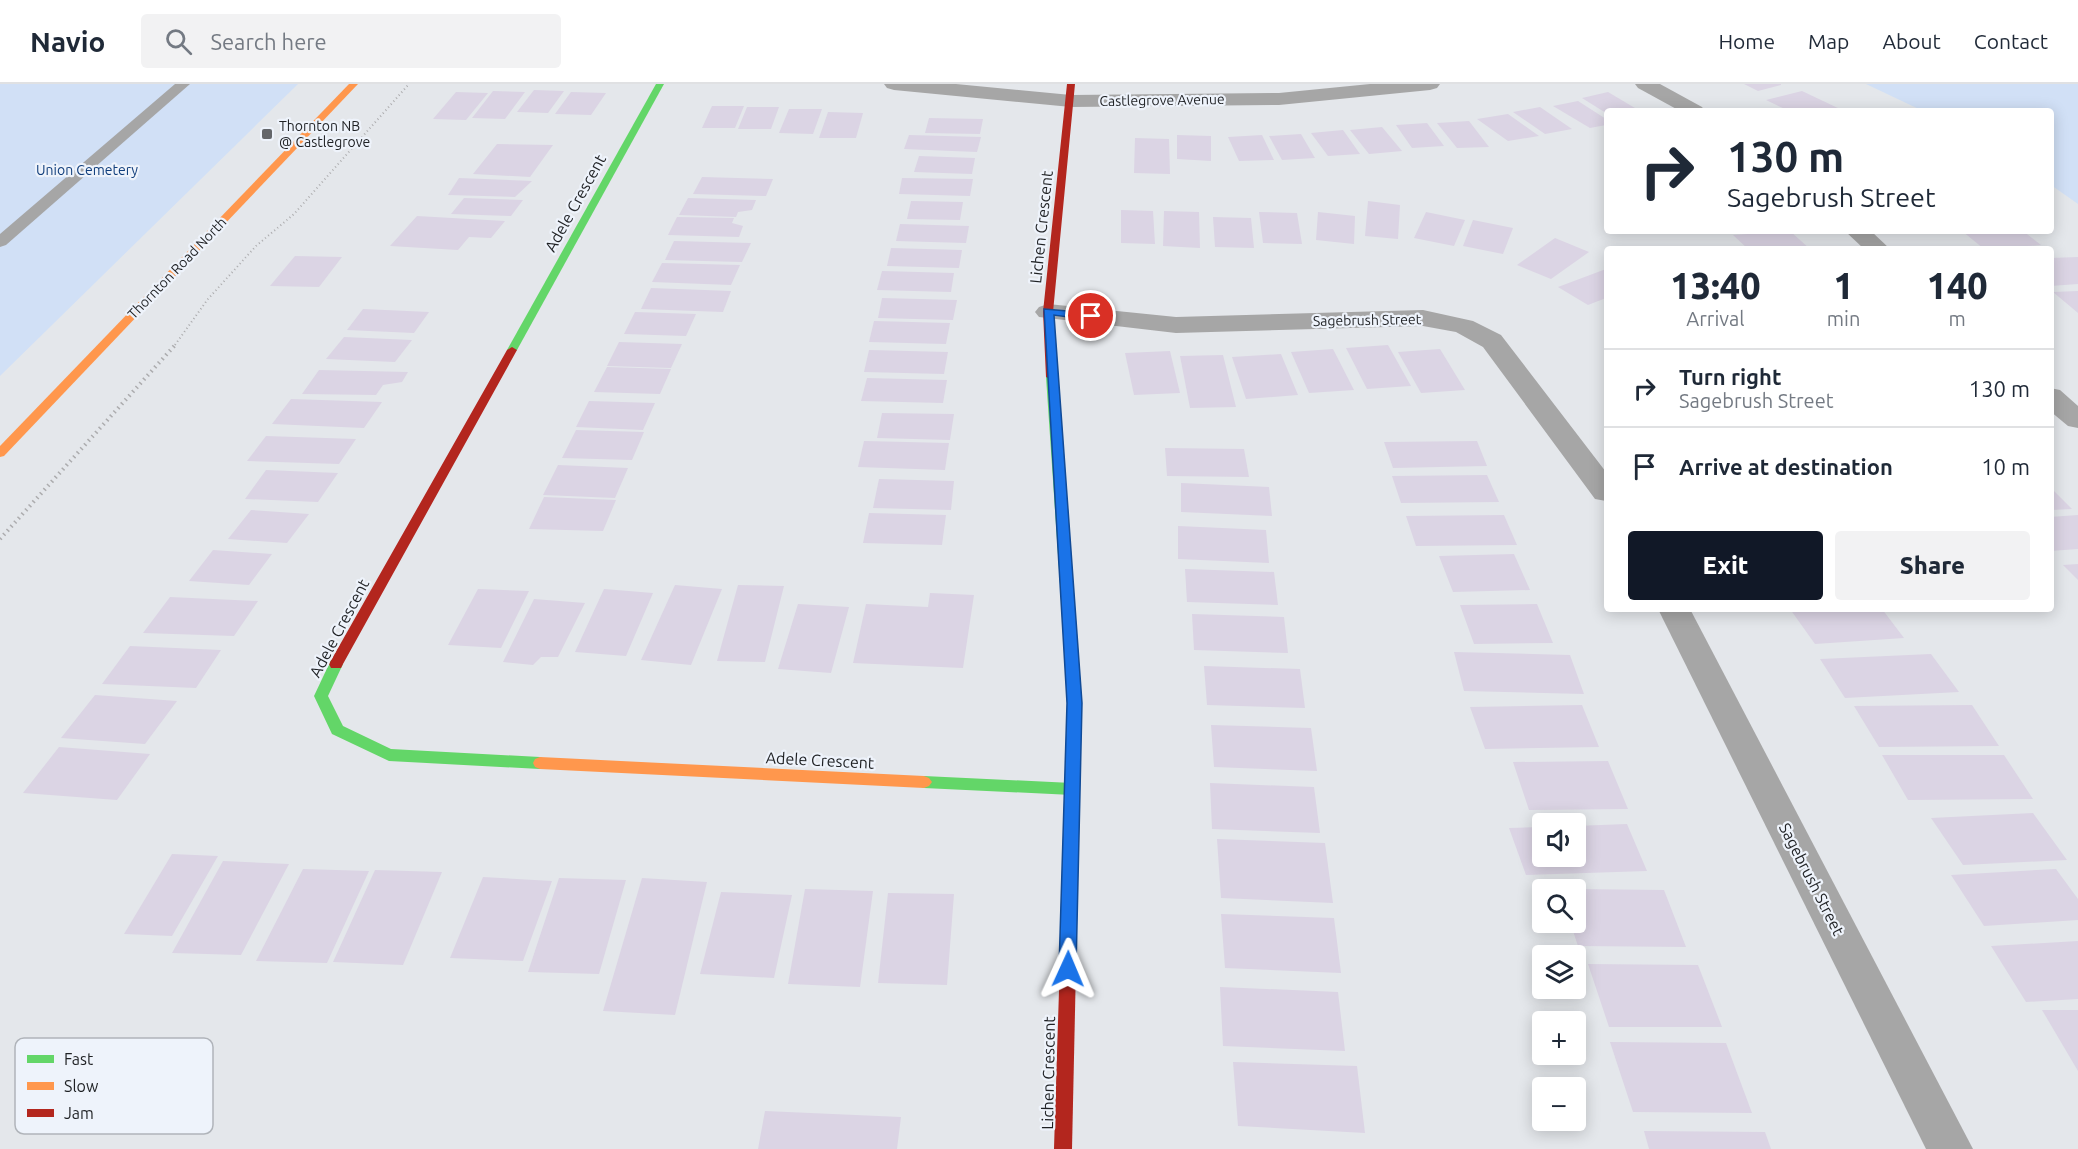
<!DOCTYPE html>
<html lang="en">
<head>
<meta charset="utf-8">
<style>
	:root { --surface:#fff; --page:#f2f2f3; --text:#1f2937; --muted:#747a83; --line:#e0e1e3; --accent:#111827 }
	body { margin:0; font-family:Ubuntu,sans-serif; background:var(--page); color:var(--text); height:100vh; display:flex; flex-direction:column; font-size:22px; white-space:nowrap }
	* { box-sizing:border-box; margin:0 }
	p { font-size:20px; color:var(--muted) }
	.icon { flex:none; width:33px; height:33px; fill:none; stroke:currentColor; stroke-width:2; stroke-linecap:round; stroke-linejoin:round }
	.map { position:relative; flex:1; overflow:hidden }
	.sheet { position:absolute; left:1604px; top:162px; width:450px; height:366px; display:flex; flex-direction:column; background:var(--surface); border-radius:6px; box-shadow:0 3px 15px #0003 }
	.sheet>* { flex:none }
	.top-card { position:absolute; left:1604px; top:24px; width:450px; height:126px; border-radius:6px; box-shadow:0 3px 15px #0003; background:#fff; color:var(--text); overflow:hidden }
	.fabs { position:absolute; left:1532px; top:729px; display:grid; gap:12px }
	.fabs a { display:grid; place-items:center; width:54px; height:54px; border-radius:6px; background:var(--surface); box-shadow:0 3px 15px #0003; font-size:30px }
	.pin { position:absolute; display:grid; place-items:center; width:51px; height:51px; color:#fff; margin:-26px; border:3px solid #fff; border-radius:50%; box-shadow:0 2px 6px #0007 }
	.me { position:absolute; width:66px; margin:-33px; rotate:1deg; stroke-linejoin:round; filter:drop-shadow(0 0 4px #0008) }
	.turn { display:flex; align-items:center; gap:21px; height:126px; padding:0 24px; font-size:27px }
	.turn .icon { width:78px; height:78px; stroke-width:2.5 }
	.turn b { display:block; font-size:42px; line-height:51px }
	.eta { display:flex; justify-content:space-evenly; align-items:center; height:102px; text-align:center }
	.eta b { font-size:36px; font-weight:800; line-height:42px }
	.button { display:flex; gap:12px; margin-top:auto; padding:12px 24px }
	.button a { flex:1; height:69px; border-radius:6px; background:var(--accent); color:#fff; font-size:24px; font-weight:800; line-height:69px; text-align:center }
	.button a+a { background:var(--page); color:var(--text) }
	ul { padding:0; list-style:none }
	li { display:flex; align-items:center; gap:18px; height:78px; padding:0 24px; border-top:2px solid var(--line) }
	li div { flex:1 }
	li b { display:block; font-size:22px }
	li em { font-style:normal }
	header { display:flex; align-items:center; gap:36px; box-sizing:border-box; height:84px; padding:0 30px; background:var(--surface); border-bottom:2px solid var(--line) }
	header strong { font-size:28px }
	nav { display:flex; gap:33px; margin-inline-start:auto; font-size:21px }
	.search { width:420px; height:54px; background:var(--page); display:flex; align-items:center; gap:15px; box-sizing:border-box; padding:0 21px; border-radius:6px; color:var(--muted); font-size:22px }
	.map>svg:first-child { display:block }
	.green { fill:#d1e0f6 }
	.building { fill:#dbd4e4 }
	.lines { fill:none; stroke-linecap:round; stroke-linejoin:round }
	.path-far1 { stroke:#acacae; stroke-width:2; stroke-dasharray:1 3; stroke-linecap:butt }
	.path { stroke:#acacae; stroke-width:4; stroke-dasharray:1.5 4; stroke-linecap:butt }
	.lane { fill:#a6a6a6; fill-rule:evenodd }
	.street { fill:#a6a6a6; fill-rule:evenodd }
	.fast { fill:#63d668; fill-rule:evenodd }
	.slow { fill:#ff974d; fill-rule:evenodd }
	.jam { fill:#b3261e; fill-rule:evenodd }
	.route { fill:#1a73e8; stroke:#114b97; stroke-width:1.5 }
	.poi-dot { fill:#64666a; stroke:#eef3fb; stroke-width:2 }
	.labels { text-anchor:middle; stroke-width:4.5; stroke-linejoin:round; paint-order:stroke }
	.far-street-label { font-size:14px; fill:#1f2124; stroke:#eef3fb }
	.far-poi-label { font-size:14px; fill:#1f2124; stroke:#eef3fb; text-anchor:start }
	.far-park-label { font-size:14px; fill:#103e7c; stroke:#eef3fb }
	.street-label { font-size:16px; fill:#1f2124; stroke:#eef3fb }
	.key { fill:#eef3fb; stroke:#b0b4ba; stroke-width:1.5 }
	.key-label { font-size:16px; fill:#1f2124 }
</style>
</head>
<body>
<header>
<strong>Navio</strong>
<div class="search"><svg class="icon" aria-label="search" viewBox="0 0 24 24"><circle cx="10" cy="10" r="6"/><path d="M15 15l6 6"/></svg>Search here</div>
<nav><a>Home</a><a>Map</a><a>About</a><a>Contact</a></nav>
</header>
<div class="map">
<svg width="2078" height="1065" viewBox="0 0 2078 1065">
	<rect width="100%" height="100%" fill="#e4e7eb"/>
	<!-- green -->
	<g class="green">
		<polygon points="0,0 298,0 0,292"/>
		<polygon points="1866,0 2078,0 2078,120 2051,101 2050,27 1923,27"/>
	</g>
	<!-- building -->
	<g class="building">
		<polygon points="1744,0 1781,0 1781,1 1758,7"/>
		<polygon points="534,6 564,7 548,29 517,28"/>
		<polygon points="493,7 525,8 505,35 472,34"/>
		<polygon points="1802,7 1840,25 1789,27 1766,16"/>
		<polygon points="456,8 488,9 466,36 433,35"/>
		<polygon points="571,8 606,9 591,31 555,30"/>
		<polygon points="1608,8 1640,27 1606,29 1582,14"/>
		<polygon points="1578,17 1606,35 1606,41 1590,44 1553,22"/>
		<polygon points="712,22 744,22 735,44 702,44"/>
		<polygon points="747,23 779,23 771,45 738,45"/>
		<polygon points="1540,23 1572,45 1545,50 1513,28"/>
		<polygon points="789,25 822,25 813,50 779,49"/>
		<polygon points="828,28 863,29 856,54 819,54"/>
		<polygon points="1508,30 1539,52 1508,57 1477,35"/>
		<polygon points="929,34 983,35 980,50 925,49"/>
		<polygon points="1469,37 1489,63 1457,64 1437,39"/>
		<polygon points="1427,39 1444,62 1412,64 1396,41"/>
		<polygon points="1382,43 1402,67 1369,70 1350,46"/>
		<polygon points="1343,46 1360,70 1328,72 1311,49"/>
		<polygon points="1301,50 1315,74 1282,76 1269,52"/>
		<polygon points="909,51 981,53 977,68 904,65"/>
		<polygon points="1177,51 1211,52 1211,77 1177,75"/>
		<polygon points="1262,51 1274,76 1239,77 1228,53"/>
		<polygon points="1135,54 1169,55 1170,90 1134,89"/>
		<polygon points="497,60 553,61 530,93 473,90"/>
		<polygon points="919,72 975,74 972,90 914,88"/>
		<polygon points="702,93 773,95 766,112 693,110"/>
		<polygon points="459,94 532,97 515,113 448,111"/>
		<polygon points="902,94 973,95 970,112 899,110"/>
		<polygon points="464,114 523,116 511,132 451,130"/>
		<polygon points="688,114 756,116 752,126 738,128 736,133 679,131"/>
		<polygon points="911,117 963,118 960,136 907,135"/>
		<polygon points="1368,117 1400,121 1398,155 1365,152"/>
		<polygon points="1121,126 1153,127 1155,160 1121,159"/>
		<polygon points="1164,127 1199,128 1200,164 1163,162"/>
		<polygon points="1259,128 1297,129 1302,160 1263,159"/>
		<polygon points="1318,128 1355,132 1354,160 1316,156"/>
		<polygon points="1426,128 1465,136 1454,162 1414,154"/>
		<polygon points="417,132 505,137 491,154 469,153 458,166 390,162"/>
		<polygon points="677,133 734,134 732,139 743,142 739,153 668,151"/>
		<polygon points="1213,133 1251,134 1254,164 1215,163"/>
		<polygon points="1473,136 1513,144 1503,170 1463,162"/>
		<polygon points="900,140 969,142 966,159 896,157"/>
		<polygon points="1790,147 1810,165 1748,165 1733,151"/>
		<polygon points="1962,147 2023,147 2041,161 1984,165"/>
		<polygon points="1555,154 1589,168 1551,195 1517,181"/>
		<polygon points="674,157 751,159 742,178 665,176"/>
		<polygon points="891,164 962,166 959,184 887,182"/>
		<polygon points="295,172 342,173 319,203 270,202"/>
		<polygon points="2078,173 2078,200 2050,202 2050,174"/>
		<polygon points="662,179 740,181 731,201 652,198"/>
		<polygon points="1606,185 1606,214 1588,221 1558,203"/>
		<polygon points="882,187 954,189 951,208 877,206"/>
		<polygon points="651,204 731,207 723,228 641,225"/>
		<polygon points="2078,207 2078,229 2053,208"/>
		<polygon points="882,214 957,216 953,236 878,234"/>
		<polygon points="363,225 429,228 414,249 347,246"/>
		<polygon points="635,228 696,230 686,252 624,250"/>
		<polygon points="874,237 950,239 946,260 869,258"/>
		<polygon points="344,253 412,256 395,278 326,275"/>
		<polygon points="619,258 682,260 671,284 607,282"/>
		<polygon points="1388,261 1411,302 1367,305 1346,264"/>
		<polygon points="1333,265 1354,306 1309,309 1291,268"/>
		<polygon points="1440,265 1465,306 1421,309 1398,268"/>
		<polygon points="869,266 948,268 944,290 864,288"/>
		<polygon points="1170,267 1180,309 1134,311 1125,269"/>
		<polygon points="1281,270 1298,311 1246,315 1232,273"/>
		<polygon points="1223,271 1236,323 1190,324 1180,272"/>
		<polygon points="607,283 671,285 660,310 594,308"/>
		<polygon points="319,286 408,288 402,298 383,301 376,311 302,310"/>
		<polygon points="867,294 947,296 943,319 861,317"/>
		<polygon points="291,315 382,318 364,344 272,340"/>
		<polygon points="589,317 655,319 643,346 576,343"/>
		<polygon points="882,329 954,330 950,356 877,354"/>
		<polygon points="576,346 644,348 632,376 562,374"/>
		<polygon points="266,352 356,355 339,380 247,377"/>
		<polygon points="864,357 949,359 945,386 858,383"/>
		<polygon points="1477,357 1487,382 1393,384 1384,358"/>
		<polygon points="1165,364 1244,365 1249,393 1167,392"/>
		<polygon points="558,381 628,384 615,414 543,411"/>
		<polygon points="266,386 338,389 318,418 245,415"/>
		<polygon points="1487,391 1499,418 1401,419 1392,392"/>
		<polygon points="879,395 954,397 951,426 873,424"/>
		<polygon points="1181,399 1269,403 1272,432 1181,428"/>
		<polygon points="2050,403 2072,425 2050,426"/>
		<polygon points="544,413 616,416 603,447 529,445"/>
		<polygon points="251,426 309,430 287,459 228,455"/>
		<polygon points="869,429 946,431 942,461 863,459"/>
		<polygon points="1504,431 1517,461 1416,462 1406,432"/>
		<polygon points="2078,431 2078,465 2050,467 2050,433"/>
		<polygon points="1178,442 1266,446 1269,479 1178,475"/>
		<polygon points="213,466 272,470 249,501 189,497"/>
		<polygon points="1514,470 1530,506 1453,508 1439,472"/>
		<polygon points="2078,480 2078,496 2063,481"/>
		<polygon points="1185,485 1274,488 1278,521 1187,518"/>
		<polygon points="675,501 722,505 691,581 641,576"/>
		<polygon points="738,501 784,502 765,578 717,577"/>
		<polygon points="478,505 529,507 501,564 448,561"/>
		<polygon points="604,505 653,509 626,572 575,568"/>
		<polygon points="930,509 974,511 963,584 853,579 866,520 928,523"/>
		<polygon points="170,513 258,517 234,552 143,549"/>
		<polygon points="534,515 585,519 558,573 541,573 533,581 503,578"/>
		<polygon points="798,520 849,523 831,589 778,585"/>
		<polygon points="1537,520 1553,559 1474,560 1460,521"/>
		<polygon points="1790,525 1882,525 1904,554 1815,560"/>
		<polygon points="1192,530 1284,533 1288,569 1194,566"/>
		<polygon points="130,562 221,566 196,604 102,600"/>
		<polygon points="1454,568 1570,571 1584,610 1464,607"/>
		<polygon points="1931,570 1959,608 1845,614 1820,575"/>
		<polygon points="1204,582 1300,585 1305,624 1207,621"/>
		<polygon points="95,611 177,617 145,660 61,654"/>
		<polygon points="1582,621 1599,663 1485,665 1470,623"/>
		<polygon points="1972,621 1999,662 1879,663 1854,622"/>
		<polygon points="1211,641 1311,644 1317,687 1214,683"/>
		<polygon points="59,663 150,670 117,716 23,709"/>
		<polygon points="1882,671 2004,671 2033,715 1908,716"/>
		<polygon points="1608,677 1628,725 1529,726 1513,678"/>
		<polygon points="1210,699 1314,703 1320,749 1212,745"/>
		<polygon points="2033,729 2067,776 1963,781 1931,734"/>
		<polygon points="1627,740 1647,787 1526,791 1509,744 1542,743 1542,772 1575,772 1575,742"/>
		<polygon points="1217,755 1325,759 1333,819 1221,814"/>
		<polygon points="172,770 218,772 172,852 124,850"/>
		<polygon points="223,777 289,780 241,871 172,869"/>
		<polygon points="303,785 369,787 327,879 256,877"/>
		<polygon points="2056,785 2078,815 2078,836 1984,842 1951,791"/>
		<polygon points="375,786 442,788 403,881 333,878"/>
		<polygon points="483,793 552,797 523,877 450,874"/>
		<polygon points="559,794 626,796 599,890 528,888"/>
		<polygon points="642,794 707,798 675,931 603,927"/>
		<polygon points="805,805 873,807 860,903 788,900"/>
		<polygon points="1575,805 1664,806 1686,863 1578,862 1570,838 1575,838"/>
		<polygon points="721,808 792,811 774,894 700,890"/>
		<polygon points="888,809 954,810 947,901 878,899"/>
		<polygon points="1221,830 1334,834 1341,889 1225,884"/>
		<polygon points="2078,857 2078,915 2026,918 1991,862"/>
		<polygon points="1588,880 1698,881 1722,943 1609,943"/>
		<polygon points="1220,903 1338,908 1345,967 1223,962"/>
		<polygon points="2042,926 2078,926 2078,987"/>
		<polygon points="1610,958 1726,959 1752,1029 1633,1028"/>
		<polygon points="1233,978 1357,982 1365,1049 1238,1042"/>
		<polygon points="765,1027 901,1033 897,1065 758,1065"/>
		<polygon points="1644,1047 1765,1048 1771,1065 1649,1065"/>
	</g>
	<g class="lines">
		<!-- path-far1 -->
		<polyline class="path-far1" points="175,261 208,215 256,162 294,130 409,0"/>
		<!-- path -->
		<polyline class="path" points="0,455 176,260"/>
		<!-- lane -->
		<polygon class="lane" points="175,0 190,0 6,161 0,163 0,150"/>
		<!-- street -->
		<g class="street">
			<polygon points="884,0 956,0 1071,11 1279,9 1370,0 1440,0 1437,4 1430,6 1279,21 1071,23 894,6 887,4"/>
			<polygon points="1635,0 1660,0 1702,23 1705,27 1680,27 1638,4"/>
			<polygon points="1845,147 1871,147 1890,165 1864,165"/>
			<polygon points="1048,220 1176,233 1423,226 1473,237 1501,251 1606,388 1606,417 1595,415 1483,263 1456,248 1423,242 1176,249 1039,233 1035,228 1039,223"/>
			<polygon points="2050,304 2060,306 2078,322 2078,344 2068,342 2050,327"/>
			<polygon points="1658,525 1690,525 1973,1065 1926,1065"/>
		</g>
		<!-- fast -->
		<g class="fast">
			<polygon points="656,0 664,0 517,266 512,269 508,268 507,266"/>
			<polygon points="1052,290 1058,293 1082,619 1081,653 1079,657 1069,657 1067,653 1068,619 1046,293"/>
			<polygon points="336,575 341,576 343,580 328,612 343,642 391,665 540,673 545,675 547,679 545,683 540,685 389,677 332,650 314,612 331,576"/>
			<polygon points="924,692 1072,699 1077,701 1080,705 1077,709 1072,711 924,704 919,702 916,698 919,694"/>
		</g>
		<!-- slow -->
		<g class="slow">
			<polygon points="349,0 358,0 4,372 0,373 0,362"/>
			<polygon points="540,673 924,692 929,694 932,698 929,702 924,704 540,685 535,683 533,679 535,675"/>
		</g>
		<!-- jam -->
		<g class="jam">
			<polygon points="1067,0 1075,0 1053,228 1058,293 1052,296 1046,293 1043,228"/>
			<polygon points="512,263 517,266 343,580 341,584 331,584 329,580 507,266"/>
			<polygon points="1074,647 1079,649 1081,653 1072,1065 1054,1065 1067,653 1069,649"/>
		</g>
	</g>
	<!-- route -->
	<polygon class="route" points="1044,225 1091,229 1097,232 1091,236 1054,231 1082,619 1076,885 1074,890 1068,893 1061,890 1059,885 1067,619"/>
	<!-- markers -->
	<rect class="poi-dot" x="261" y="44" width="12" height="12" rx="3"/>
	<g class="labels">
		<!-- far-street labels -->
		<g class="far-street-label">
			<text transform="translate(1162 16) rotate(-1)" y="5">Castlegrove Avenue</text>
			<text transform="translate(177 184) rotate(-46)" y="5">Thornton Road North</text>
			<text transform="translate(1367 236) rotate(-1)" y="5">Sagebrush Street</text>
		</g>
		<!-- far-poi labels -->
		<g class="far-poi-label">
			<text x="279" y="47">Thornton NB<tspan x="279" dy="16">@ Castlegrove</tspan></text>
		</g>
		<!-- far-park labels -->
		<g class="far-park-label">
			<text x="87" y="91">Union Cemetery</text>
		</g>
		<!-- street labels -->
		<g class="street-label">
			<text transform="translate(575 119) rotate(-61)" y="6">Adele Crescent</text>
			<text transform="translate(1041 143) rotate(-84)" y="6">Lichen Crescent</text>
			<text transform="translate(339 544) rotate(-62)" y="6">Adele Crescent</text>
			<text transform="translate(820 676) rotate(3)" y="6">Adele Crescent</text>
			<text transform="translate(1812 795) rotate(63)" y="6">Sagebrush Street</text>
			<text transform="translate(1048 989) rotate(-89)" y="6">Lichen Crescent</text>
		</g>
	</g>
	<!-- legend -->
	<rect x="15" y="954" width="198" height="96" rx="9" class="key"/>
	<rect x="27" y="971" width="27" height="8" fill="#63d668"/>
	<rect x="27" y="998" width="27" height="8" fill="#ff974d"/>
	<rect x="27" y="1025" width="27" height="8" fill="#b3261e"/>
	<g class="key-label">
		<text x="64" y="981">Fast</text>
		<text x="64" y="1008">Slow</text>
		<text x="64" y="1035">Jam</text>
	</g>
</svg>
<div class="fabs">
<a><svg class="icon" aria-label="sound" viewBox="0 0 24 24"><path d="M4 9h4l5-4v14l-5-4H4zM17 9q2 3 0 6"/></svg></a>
<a><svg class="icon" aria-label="search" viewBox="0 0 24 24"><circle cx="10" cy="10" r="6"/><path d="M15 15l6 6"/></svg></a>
<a><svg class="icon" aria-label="layers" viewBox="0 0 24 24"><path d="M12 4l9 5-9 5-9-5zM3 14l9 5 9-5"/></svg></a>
<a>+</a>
<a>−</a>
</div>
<div class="pin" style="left:1091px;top:232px;background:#d93025"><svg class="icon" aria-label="arrive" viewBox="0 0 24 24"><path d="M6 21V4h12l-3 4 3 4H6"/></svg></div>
<svg class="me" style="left:1068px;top:885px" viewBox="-20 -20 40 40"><path d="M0-17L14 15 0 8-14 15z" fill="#1a73e8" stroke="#fff" stroke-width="4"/></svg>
<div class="top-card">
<div class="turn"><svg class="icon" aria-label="right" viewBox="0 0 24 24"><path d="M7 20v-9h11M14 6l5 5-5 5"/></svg><div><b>130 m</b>Sagebrush Street</div></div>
</div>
<section class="sheet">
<div class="eta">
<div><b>13:40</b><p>Arrival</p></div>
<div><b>1</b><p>min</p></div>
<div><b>140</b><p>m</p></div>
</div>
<ul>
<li><svg class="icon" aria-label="right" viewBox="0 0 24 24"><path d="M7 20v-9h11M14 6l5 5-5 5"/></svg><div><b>Turn right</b><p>Sagebrush Street</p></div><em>130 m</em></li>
<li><svg class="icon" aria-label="arrive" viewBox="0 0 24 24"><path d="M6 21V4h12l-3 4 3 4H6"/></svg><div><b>Arrive at destination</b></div><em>10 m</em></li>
</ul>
<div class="button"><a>Exit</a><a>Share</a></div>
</section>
</div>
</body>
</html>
